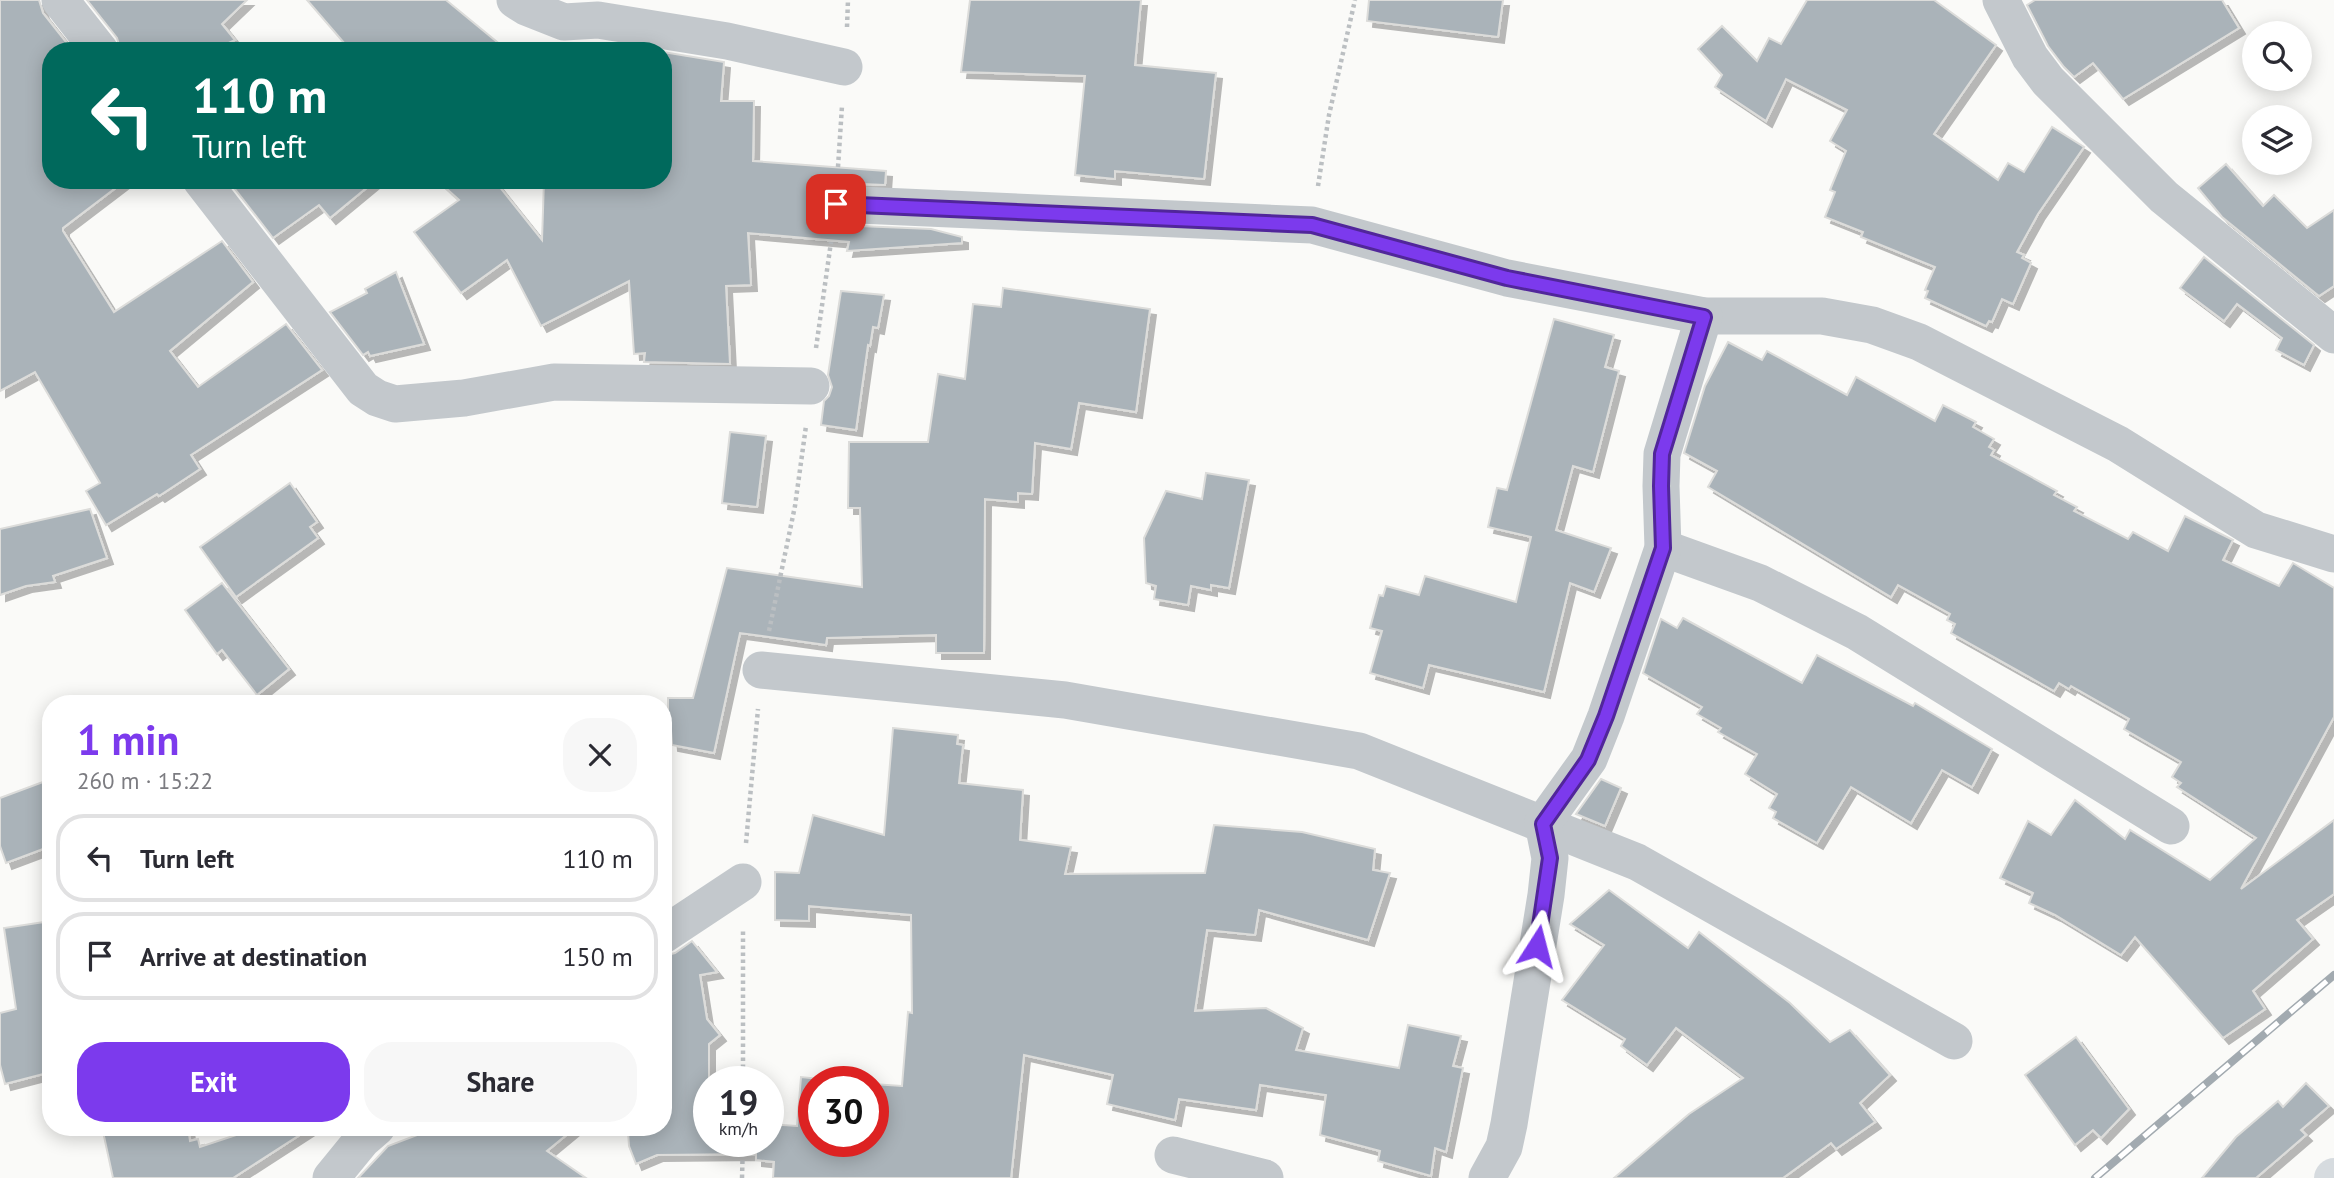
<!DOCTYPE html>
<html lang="en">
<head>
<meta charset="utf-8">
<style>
	:root { --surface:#fff; --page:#f7f7f7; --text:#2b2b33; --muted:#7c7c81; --line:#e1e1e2; --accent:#7c3aed }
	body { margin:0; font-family:"PT Sans",sans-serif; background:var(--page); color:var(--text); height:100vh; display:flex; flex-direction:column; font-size:26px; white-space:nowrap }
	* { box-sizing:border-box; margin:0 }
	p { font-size:23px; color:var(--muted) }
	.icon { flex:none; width:38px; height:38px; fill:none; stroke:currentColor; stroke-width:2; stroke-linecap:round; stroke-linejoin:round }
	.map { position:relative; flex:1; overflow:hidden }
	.details { position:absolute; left:42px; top:695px; width:630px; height:441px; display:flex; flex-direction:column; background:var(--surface); border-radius:28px; box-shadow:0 4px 18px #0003 }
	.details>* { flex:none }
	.top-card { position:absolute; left:42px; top:42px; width:630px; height:147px; border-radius:28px; box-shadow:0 4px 18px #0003; background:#00695c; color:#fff; overflow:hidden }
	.controls { position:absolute; left:2242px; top:21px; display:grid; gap:14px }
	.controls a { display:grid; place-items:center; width:70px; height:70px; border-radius:50%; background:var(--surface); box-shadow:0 4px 18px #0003; font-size:35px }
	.speed { position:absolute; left:693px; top:1066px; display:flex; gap:14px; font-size:35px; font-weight:700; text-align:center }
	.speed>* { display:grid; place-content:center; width:91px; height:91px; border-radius:50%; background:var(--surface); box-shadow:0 4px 18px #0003; line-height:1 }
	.speed small { font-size:18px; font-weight:400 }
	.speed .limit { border:10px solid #d22; background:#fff; color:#111 }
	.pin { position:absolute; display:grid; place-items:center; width:60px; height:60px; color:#fff; margin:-30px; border-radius:14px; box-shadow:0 4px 10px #0006 }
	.me { position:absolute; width:77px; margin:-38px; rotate:9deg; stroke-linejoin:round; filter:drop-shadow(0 0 5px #0008) }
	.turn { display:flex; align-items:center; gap:24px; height:147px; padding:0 35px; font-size:32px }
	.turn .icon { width:91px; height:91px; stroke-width:2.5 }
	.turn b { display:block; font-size:49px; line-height:60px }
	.round { display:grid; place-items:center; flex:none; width:74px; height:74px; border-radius:28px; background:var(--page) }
	.headline { display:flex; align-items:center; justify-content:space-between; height:119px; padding:0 35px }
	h1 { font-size:42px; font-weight:700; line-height:52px; color:var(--accent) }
	.action { display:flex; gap:14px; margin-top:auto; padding:14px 35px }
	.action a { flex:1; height:80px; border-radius:28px; background:var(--accent); color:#fff; font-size:28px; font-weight:700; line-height:80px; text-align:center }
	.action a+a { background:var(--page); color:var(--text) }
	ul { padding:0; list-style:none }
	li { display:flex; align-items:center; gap:21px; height:88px; margin:0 14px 10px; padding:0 21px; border:4px solid var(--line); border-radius:28px }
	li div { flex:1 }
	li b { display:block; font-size:26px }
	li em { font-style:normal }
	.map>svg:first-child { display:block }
	.building { fill:#aab3b9; stroke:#dcdcda; stroke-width:2; filter:url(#shadow) }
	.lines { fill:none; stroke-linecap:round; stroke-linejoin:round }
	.path { stroke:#bbbfc2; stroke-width:4.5; stroke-dasharray:3.5 3.5; stroke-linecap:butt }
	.minor { stroke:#c3c8cc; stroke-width:37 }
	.secondary { stroke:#d6dbdf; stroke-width:38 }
	.rail-casing { stroke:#a2aab0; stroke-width:8 }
	.rail { stroke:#fff; stroke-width:5; stroke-dasharray:16; stroke-linecap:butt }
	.route-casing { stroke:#51269a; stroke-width:18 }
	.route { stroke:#7c3aed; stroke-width:12 }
</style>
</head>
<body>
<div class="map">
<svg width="2334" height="1178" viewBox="0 0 2334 1178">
	<defs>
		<filter id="shadow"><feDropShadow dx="6" dy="6" stdDeviation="0" flood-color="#0004"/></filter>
	</defs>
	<rect width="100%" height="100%" fill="#fafaf8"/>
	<!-- building -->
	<g class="building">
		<polygon points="0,0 39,0 43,13 73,51 51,51 51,180 126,180 63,228 63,231 114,312 222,241 253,282 170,351 198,387 286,324 322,370 191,455 200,469 159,496 157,494 106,525 86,491 100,483 35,372 0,391"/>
		<polygon points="87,0 247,0 222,24 235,40 212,51 121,51 117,38"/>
		<polygon points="307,0 446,0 508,51 351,51"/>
		<polygon points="970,0 1141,0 1135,65 1216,73 1204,179 1115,171 1115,179 1075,175 1085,76 961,72"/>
		<polygon points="1369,0 1503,0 1498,37 1367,21"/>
		<polygon points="1807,0 1934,0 1996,45 1934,134 1998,180 2008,163 2024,172 2052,127 2084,147 2038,214 2017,252 2024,255 2022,258 2031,263 2013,304 2002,299 1992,322 1989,321 1986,326 1925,298 1928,291 1925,290 1935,267 1861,237 1863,232 1825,217 1835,192 1830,190 1846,151 1830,141 1847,110 1786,79 1766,121 1715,87 1722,75 1698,49 1722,26 1757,61 1769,38 1781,44"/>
		<polygon points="2035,0 2222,0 2239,28 2123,99 2093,63 2074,77 2064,67 2048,46 2027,5"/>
		<polygon points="663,52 724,62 721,101 754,101 753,161 886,171 885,185 837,183 826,186 818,193 815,202 817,213 824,221 835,225 931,229 962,237 962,243 847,251 849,242 748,233 751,285 726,286 730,364 644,362 645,353 634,354 629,281 541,326 507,260 461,293 414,232 459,200 437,180 494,180 542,240 544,180 663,180"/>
		<polygon points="2226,164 2263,206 2274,195 2307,228 2334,210 2334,286 2319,296 2222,217 2198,188"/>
		<polygon points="228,180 376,180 330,218 319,205 273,238"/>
		<polygon points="2204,257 2314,345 2304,365 2276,350 2282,338 2237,304 2224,321 2180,288"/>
		<polygon points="396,272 424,344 370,356 368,352 363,355 330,312 367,293 365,289"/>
		<polygon points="1003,288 1150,309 1136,412 1079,403 1071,449 1035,443 1032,494 1018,493 1018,502 985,499 984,653 936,653 936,635 827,638 826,645 740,633 714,753 672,745 671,731 668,731 668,698 693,698 727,568 862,587 860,508 848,508 849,442 928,442 938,374 965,379 973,304 1001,307"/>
		<polygon points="841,291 884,295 878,328 873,327 870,346 868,345 856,430 821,425 824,401 829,396 832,387 828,375"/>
		<polygon points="1554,319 1614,335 1605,367 1619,371 1593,472 1573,466 1556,530 1611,548 1594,592 1570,583 1544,692 1429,665 1423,688 1370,673 1382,631 1370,628 1379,595 1383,596 1386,586 1419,595 1425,576 1516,602 1531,537 1488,527 1497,488 1507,490"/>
		<polygon points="1728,342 1762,360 1767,351 1847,395 1856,377 1935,421 1943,405 1976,422 1973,427 1994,439 1989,447 1994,450 1991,455 2057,491 2054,495 2077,507 2074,511 2128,539 2133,532 2168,551 2185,516 2233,540 2223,560 2279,586 2293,563 2334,588 2334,717 2241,889 2334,820 2334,894 2297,920 2313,939 2253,991 2265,1009 2223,1038 2135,937 2121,955 2055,915 2029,903 2033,893 2000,878 2028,821 2051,835 2075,800 2125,839 2130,830 2210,880 2256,838 2177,787 2181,783 2172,777 2181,762 2124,729 2129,719 2071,686 2069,689 2059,683 2054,691 1951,633 1955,624 1947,620 1950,614 1898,585 1891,597 1708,487 1717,471 1684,453 1705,386"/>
		<polygon points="730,432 766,436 757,507 722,503"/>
		<polygon points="1206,473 1249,480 1229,588 1211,585 1211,590 1191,586 1188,605 1154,599 1156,586 1146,583 1144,538 1166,491 1202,499"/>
		<polygon points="290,483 317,522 310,527 318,538 236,597 200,547"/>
		<polygon points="90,509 107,558 53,576 55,582 26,586 0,595 0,529"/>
		<polygon points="222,583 289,669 257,695 222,650 217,654 185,610"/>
		<polygon points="1683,618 1802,683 1817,655 1913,706 1915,703 1992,749 1972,787 1942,770 1911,823 1851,787 1817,843 1773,818 1776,812 1769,808 1777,794 1745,774 1757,754 1718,732 1721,728 1697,714 1702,707 1643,673 1661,619 1677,628"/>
		<polygon points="893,728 958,735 957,744 963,745 959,783 1023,790 1020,840 1071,847 1065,874 1205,873 1214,825 1302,832 1375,849 1373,870 1390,873 1368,940 1259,910 1255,935 1207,930 1195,1011 1266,1008 1303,1028 1296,1050 1399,1068 1408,1025 1461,1036 1453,1066 1463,1068 1446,1152 1435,1148 1431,1176 1378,1161 1380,1151 1320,1135 1326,1095 1260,1085 1256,1110 1179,1099 1175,1120 1107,1104 1113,1075 1024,1055 1011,1178 773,1178 774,1162 756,1160 756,1154 657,1155 636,1164 629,1146 628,1132 634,1127 663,1127 663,956 675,953 692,941 717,972 700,975 707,1019 720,1035 709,1044 709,1079 711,1082 709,1082 709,1141 768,1141 768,1124 797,1126 801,1077 849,1082 814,1082 814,1141 873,1141 873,1084 902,1086 908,1012 912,1013 911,915 809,906 809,921 775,920 775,872 799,873 813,815 884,835"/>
		<polygon points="51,779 51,846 6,863 0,846 0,798"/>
		<polygon points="1601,779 1621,788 1605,826 1576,814"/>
		<polygon points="1609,890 1688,948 1699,932 1790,1003 1830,1042 1850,1030 1890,1075 1860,1103 1875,1122 1836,1149 1831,1143 1783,1178 1614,1178 1689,1114 1743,1078 1676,1028 1647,1065 1621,1046 1625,1039 1562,1000 1604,945 1570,924"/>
		<polygon points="51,921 51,1072 5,1084 0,1065 0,1013 16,1009 4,928"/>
		<polygon points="2076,1037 2129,1109 2101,1138 2093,1130 2075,1145 2025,1075"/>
		<polygon points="2306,1083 2329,1106 2301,1130 2306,1135 2256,1178 2202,1178 2236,1137 2278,1101 2283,1107"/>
		<polygon points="102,1127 188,1127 190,1141 198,1139 200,1147 260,1127 312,1127 233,1178 113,1178"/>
		<polygon points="438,1127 576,1127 547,1151 586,1178 358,1178 388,1146"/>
	</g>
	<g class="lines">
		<!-- path -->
		<g class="path">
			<polyline points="847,27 848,0"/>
			<polyline points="838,167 842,106"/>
			<polyline points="1318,186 1329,115 1355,0"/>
			<polyline points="816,348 831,242"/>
			<polyline points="769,631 795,506 806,426"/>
			<polyline points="746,843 758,709"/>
			<polyline points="743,1082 743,928"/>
			<polyline points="742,1178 743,1141"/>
		</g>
		<!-- minor -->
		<g class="minor">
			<polyline points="60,0 100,51"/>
			<polyline points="515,0 526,7 564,22 598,20 727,41 844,67"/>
			<polyline points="2001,0 2030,57 2048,81 2164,197 2334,335"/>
			<polyline points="201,180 363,389 377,398 395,404 464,398 554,382 811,386"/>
			<polyline points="836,204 1312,225 1507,278 1704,316 1822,316 1872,325 1919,342 2118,444 2256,530 2334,554"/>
			<polyline points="1663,548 1760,583 1857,632 2171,826"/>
			<polyline points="761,670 1065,700 1359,751 1637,862 1954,1041"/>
			<polyline points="663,935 743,882"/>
			<polyline points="1173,1155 1265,1178"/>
			<polyline points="331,1178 362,1140 377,1127"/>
			<polyline points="1487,1178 1504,1147 1509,1124 1546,895 1550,858 1543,823 1589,759 1606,716 1663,548 1661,486 1662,454 1704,316"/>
		</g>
		<!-- secondary -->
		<polyline class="secondary" points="2333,1178 2334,1177"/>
		<defs>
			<polyline id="rail" points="2095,1178 2334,975"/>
		</defs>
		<!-- rail casing -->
		<use href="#rail" class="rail-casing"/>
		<!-- rail -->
		<use href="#rail" class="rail"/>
	</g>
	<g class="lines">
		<defs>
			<polyline id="route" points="836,204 1312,225 1507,278 1704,317 1662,454 1661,486 1663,548 1606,716 1588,760 1543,824 1550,858 1537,946"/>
		</defs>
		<!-- route casing -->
		<use href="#route" class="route-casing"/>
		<!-- route -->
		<use href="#route" class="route"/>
	</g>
</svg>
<div class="controls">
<a><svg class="icon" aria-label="search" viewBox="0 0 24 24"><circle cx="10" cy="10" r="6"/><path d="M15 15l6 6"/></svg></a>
<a><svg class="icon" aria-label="layers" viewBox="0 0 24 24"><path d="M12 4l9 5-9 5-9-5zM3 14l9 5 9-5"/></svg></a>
</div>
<div class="speed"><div>19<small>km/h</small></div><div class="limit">30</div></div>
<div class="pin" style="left:836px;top:204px;background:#d93025"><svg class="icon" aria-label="arrive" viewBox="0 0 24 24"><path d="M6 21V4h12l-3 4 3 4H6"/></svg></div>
<svg class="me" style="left:1537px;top:946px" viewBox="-20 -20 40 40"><path d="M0-17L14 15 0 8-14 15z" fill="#7c3aed" stroke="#fff" stroke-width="4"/></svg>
<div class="top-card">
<div class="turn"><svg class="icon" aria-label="left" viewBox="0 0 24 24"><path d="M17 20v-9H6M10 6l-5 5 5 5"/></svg><div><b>110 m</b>Turn left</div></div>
</div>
<section class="details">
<div class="headline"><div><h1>1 min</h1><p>260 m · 15:22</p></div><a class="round"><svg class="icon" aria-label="close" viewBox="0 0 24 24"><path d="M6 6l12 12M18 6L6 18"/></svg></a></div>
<ul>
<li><svg class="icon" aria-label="left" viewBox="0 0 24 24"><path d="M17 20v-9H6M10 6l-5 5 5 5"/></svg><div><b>Turn left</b></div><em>110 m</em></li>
<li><svg class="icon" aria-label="arrive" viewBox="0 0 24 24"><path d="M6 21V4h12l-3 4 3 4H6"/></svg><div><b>Arrive at destination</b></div><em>150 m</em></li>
</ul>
<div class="action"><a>Exit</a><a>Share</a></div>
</section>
</div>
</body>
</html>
